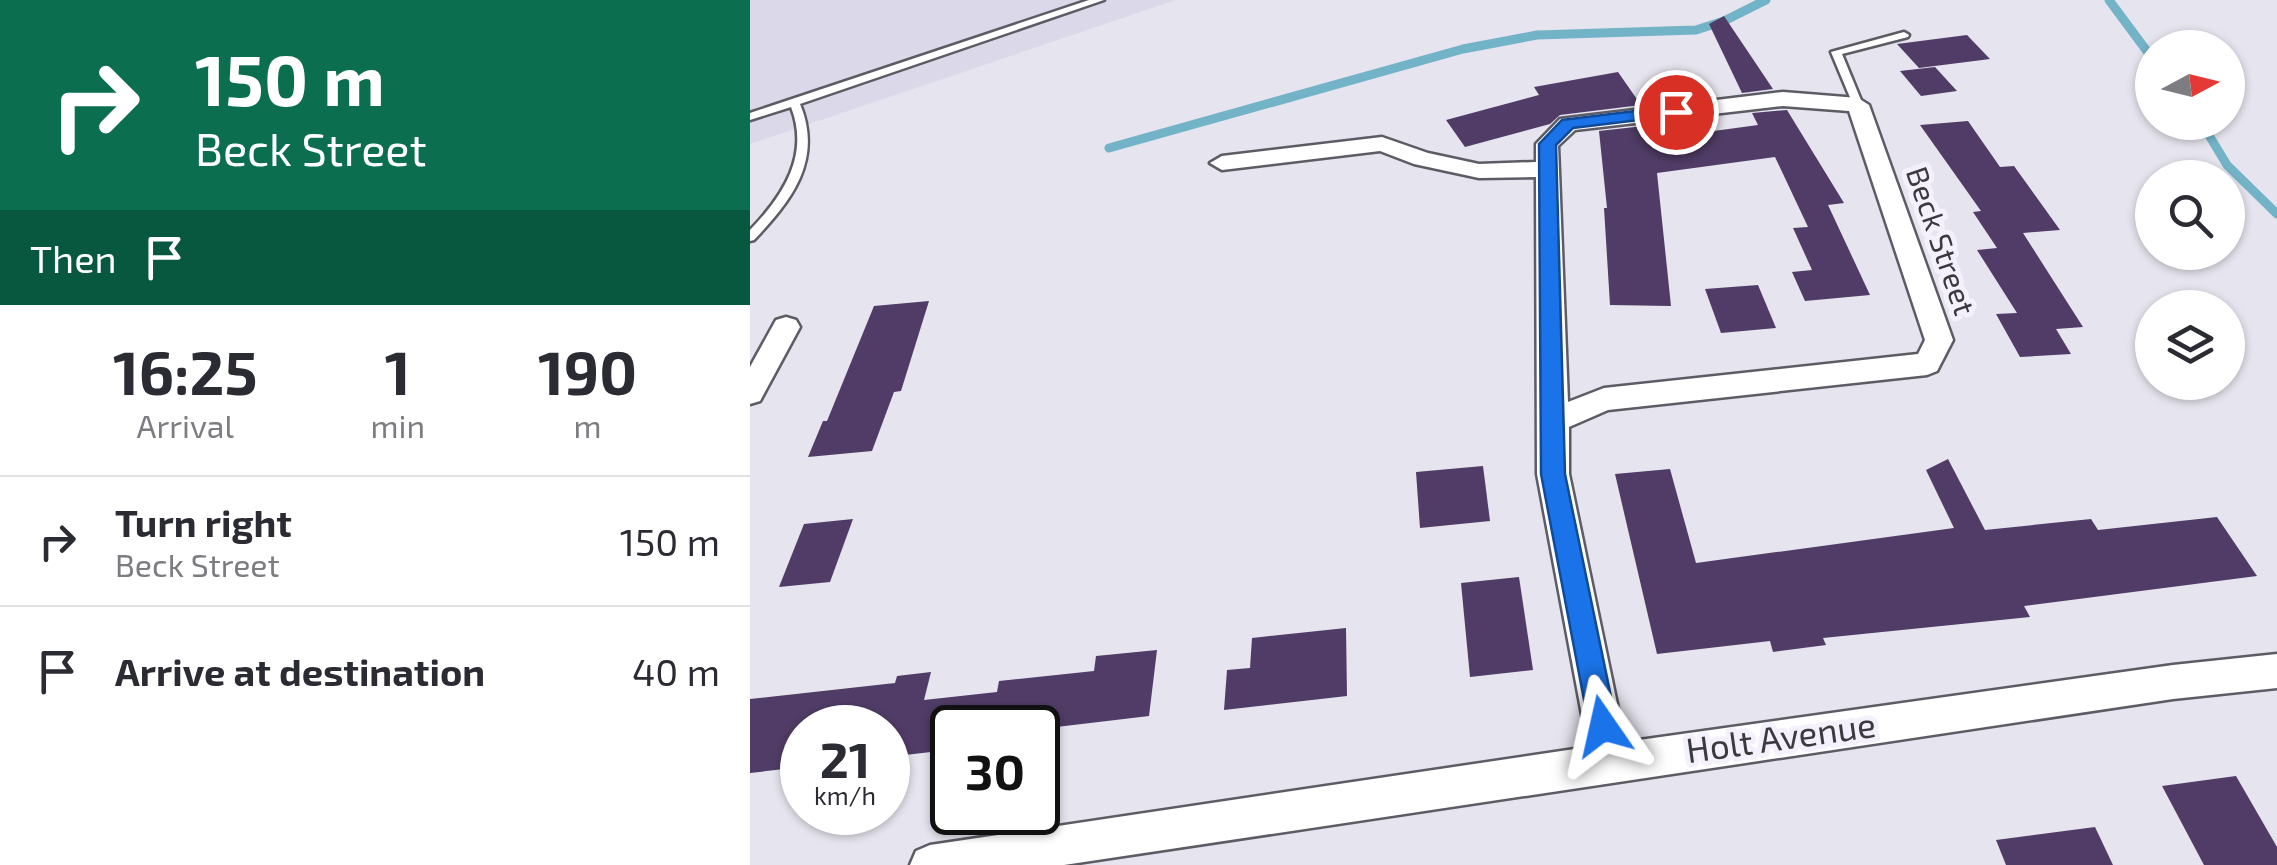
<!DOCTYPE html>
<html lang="en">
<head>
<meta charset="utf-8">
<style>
	:root { --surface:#fff; --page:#f2f2f3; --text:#2b2b33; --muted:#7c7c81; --line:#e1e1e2 }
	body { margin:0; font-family:"Exo 2",sans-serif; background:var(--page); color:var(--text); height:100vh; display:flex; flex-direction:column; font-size:38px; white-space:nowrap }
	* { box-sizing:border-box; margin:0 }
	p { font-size:32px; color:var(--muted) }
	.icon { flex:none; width:55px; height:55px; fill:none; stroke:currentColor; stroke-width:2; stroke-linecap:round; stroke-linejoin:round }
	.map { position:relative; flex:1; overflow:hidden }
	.drawer { display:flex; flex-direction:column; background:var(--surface); width:750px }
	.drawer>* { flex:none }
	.guide { background:#0b6e4f; color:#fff; overflow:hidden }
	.needle { width:65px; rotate:83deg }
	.buttons { position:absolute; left:1385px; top:30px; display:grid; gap:20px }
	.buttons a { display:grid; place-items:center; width:110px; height:110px; border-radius:50%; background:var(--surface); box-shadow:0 2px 8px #0004; font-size:50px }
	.speed { position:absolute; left:30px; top:705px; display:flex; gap:20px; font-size:50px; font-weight:700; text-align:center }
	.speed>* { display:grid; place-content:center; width:130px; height:130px; border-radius:50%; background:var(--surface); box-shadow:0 2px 8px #0004; line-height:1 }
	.speed small { font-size:25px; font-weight:400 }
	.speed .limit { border:5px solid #111; border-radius:15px; background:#fff; color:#111 }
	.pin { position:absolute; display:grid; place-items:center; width:85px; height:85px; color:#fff; margin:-42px; border:5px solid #fff; border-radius:50%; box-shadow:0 2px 10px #0007 }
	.me { position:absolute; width:110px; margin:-55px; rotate:349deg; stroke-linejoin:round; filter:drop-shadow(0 0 8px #0008) }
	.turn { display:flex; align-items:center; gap:35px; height:210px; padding:0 30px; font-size:45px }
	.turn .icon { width:130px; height:130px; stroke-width:2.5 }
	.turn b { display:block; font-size:70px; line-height:85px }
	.then { display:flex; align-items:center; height:95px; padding:0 30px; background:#0003; gap:20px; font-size:38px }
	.eta { display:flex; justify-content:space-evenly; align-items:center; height:170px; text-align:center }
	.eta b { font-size:60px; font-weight:700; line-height:70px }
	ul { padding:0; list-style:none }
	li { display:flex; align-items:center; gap:30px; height:130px; padding:0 30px; border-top:2px solid var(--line) }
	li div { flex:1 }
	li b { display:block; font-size:38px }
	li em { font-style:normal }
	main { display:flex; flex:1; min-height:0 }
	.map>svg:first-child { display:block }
	.built { fill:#dbd8e9 }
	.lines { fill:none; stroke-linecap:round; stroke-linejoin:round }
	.stream { stroke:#73b3c8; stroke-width:9 }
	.building { fill:#503c66 }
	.lane-casing { stroke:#5d5b64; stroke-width:5 }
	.street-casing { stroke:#5d5b64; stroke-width:5 }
	.lane { fill:#fff; fill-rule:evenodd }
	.street { fill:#fff; fill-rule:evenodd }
	.route { fill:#1a73e8; stroke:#114b97; stroke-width:2.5 }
	.labels { text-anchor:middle; stroke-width:10; stroke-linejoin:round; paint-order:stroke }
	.street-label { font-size:30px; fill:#3b3a3e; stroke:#f4f1fc }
	.near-street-label { font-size:35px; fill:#3b3a3e; stroke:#f4f1fc }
</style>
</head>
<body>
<main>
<section class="drawer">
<div class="guide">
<div class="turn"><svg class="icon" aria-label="right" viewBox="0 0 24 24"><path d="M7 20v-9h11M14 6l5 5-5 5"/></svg><div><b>150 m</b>Beck Street</div></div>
<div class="then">Then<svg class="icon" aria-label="arrive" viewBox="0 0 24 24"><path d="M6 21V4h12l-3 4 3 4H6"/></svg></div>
</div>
<div class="eta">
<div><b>16:25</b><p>Arrival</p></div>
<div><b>1</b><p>min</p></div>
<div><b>190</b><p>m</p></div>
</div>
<ul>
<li><svg class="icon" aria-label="right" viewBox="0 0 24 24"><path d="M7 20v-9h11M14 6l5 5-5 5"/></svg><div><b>Turn right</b><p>Beck Street</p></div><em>150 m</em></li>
<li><svg class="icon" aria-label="arrive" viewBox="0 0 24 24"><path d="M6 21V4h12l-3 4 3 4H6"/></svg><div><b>Arrive at destination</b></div><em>40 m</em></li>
</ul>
</section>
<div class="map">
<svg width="1527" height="865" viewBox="0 0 1527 865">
	<rect width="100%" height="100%" fill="#e6e4ee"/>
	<!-- built -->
	<polygon class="built" points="0,0 426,0 0,144"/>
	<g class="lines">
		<!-- stream -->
		<g class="stream">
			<polyline points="1359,0 1402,58"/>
			<polyline points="1451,122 1477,165 1527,214"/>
			<polyline points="359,148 713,49 787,35 946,30 974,21 1016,0"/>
		</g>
	</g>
	<!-- building -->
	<g class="building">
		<polygon points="974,16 1023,89 992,93 959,24"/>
		<polygon points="1217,35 1240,59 1169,68 1147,44"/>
		<polygon points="1185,67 1207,91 1171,96 1150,71"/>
		<polygon points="868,72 891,105 810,115 800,124 715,147 696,120 789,95 784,87"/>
		<polygon points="1037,110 1094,203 1078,205 1120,295 1055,301 1042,272 1062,270 1043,228 1058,227 1025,157 907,173 921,306 860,305 854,208 857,208 849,131 903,125 912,138 1008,125 1002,113"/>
		<polygon points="1218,121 1250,167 1264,166 1310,230 1273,233 1333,327 1306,329 1321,354 1270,357 1246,314 1267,313 1227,250 1247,248 1223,212 1231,211 1170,125"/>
		<polygon points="1008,285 1026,328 971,333 955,289"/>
		<polygon points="179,301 151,391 144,392 122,451 58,457 73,421 77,421 124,306"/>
		<polygon points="1198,459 1235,530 1341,519 1348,530 1467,517 1507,576 1274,606 1280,617 1073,638 1076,645 1023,652 1020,641 907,654 865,474 920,469 946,563 1204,528 1176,470"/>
		<polygon points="733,466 740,521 670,528 666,472"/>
		<polygon points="103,519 80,582 29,587 54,524"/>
		<polygon points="769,577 783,670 720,677 711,583"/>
		<polygon points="596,628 597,696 474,710 477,670 500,668 502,638"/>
		<polygon points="407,650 399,716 298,728 202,728 198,750 138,757 138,728 52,728 52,767 0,773 0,699 145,683 147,676 181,672 174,700 247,692 249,681 344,671 346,656"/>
		<polygon points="1486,776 1527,847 1527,865 1454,865 1412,786"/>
		<polygon points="1345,827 1363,865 1256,865 1246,840"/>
	</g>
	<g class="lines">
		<defs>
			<g id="lane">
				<path d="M339,0h15l-304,104c23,56 -8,96 -46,136l-4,1v-11c33,-34 60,-75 41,-123l-41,13v-7z"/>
				<polygon points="1154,32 1159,35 1158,37 1092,54 1113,105 1104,107 1081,52"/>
			</g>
			<g id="street">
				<path d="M1033,92l75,6 11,7 84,235 -16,31 -10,4 -319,35 -39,17v47l56,268 548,-77 104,-11v34l-104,11 -1109,166h-154l6,-14 14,-6 658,-98 -51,-273 -1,-297 -57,1 -65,-14 -34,-13 -158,19 -12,-7 12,-7 160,-19 46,16 51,11 57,-2v-18l24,-25zM1033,106l66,5 76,229 -7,14 -314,34 -36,14 -10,-256 17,-16z"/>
				<polygon points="36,317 46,320 50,327 10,401 0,404 0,367 26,320"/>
			</g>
		</defs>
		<!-- lane casing -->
		<use href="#lane" class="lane-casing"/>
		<!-- street casing -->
		<use href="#street" class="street-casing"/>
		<!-- lane -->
		<use href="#lane" class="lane"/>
		<!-- street -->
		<use href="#street" class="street"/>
	</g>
	<!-- route -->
	<polygon class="route" points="926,106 931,108 931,115 823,128 806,145 815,474 867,726 863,736 853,740 843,736 839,726 791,474 789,144 812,120"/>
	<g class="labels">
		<!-- street labels -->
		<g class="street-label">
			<text transform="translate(1190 241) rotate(71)" y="10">Beck Street</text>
		</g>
		<!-- near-street labels -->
		<g class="near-street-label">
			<text transform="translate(1031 738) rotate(-8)" y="12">Holt Avenue</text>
		</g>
	</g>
</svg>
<div class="buttons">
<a><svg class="needle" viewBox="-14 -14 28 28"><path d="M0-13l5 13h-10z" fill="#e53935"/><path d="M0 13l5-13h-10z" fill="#7c7c81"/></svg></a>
<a><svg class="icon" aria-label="search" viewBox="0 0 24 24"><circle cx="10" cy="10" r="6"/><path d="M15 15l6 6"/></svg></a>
<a><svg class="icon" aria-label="layers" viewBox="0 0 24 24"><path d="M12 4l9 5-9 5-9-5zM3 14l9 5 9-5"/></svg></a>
</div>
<div class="speed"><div>21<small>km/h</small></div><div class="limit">30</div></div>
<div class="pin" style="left:926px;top:112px;background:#d93025"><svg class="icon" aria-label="arrive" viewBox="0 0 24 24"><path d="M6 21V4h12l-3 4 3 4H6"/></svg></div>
<svg class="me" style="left:853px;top:726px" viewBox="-20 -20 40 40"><path d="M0-17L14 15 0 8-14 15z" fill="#1a73e8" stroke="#fff" stroke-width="4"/></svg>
</div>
</main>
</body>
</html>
